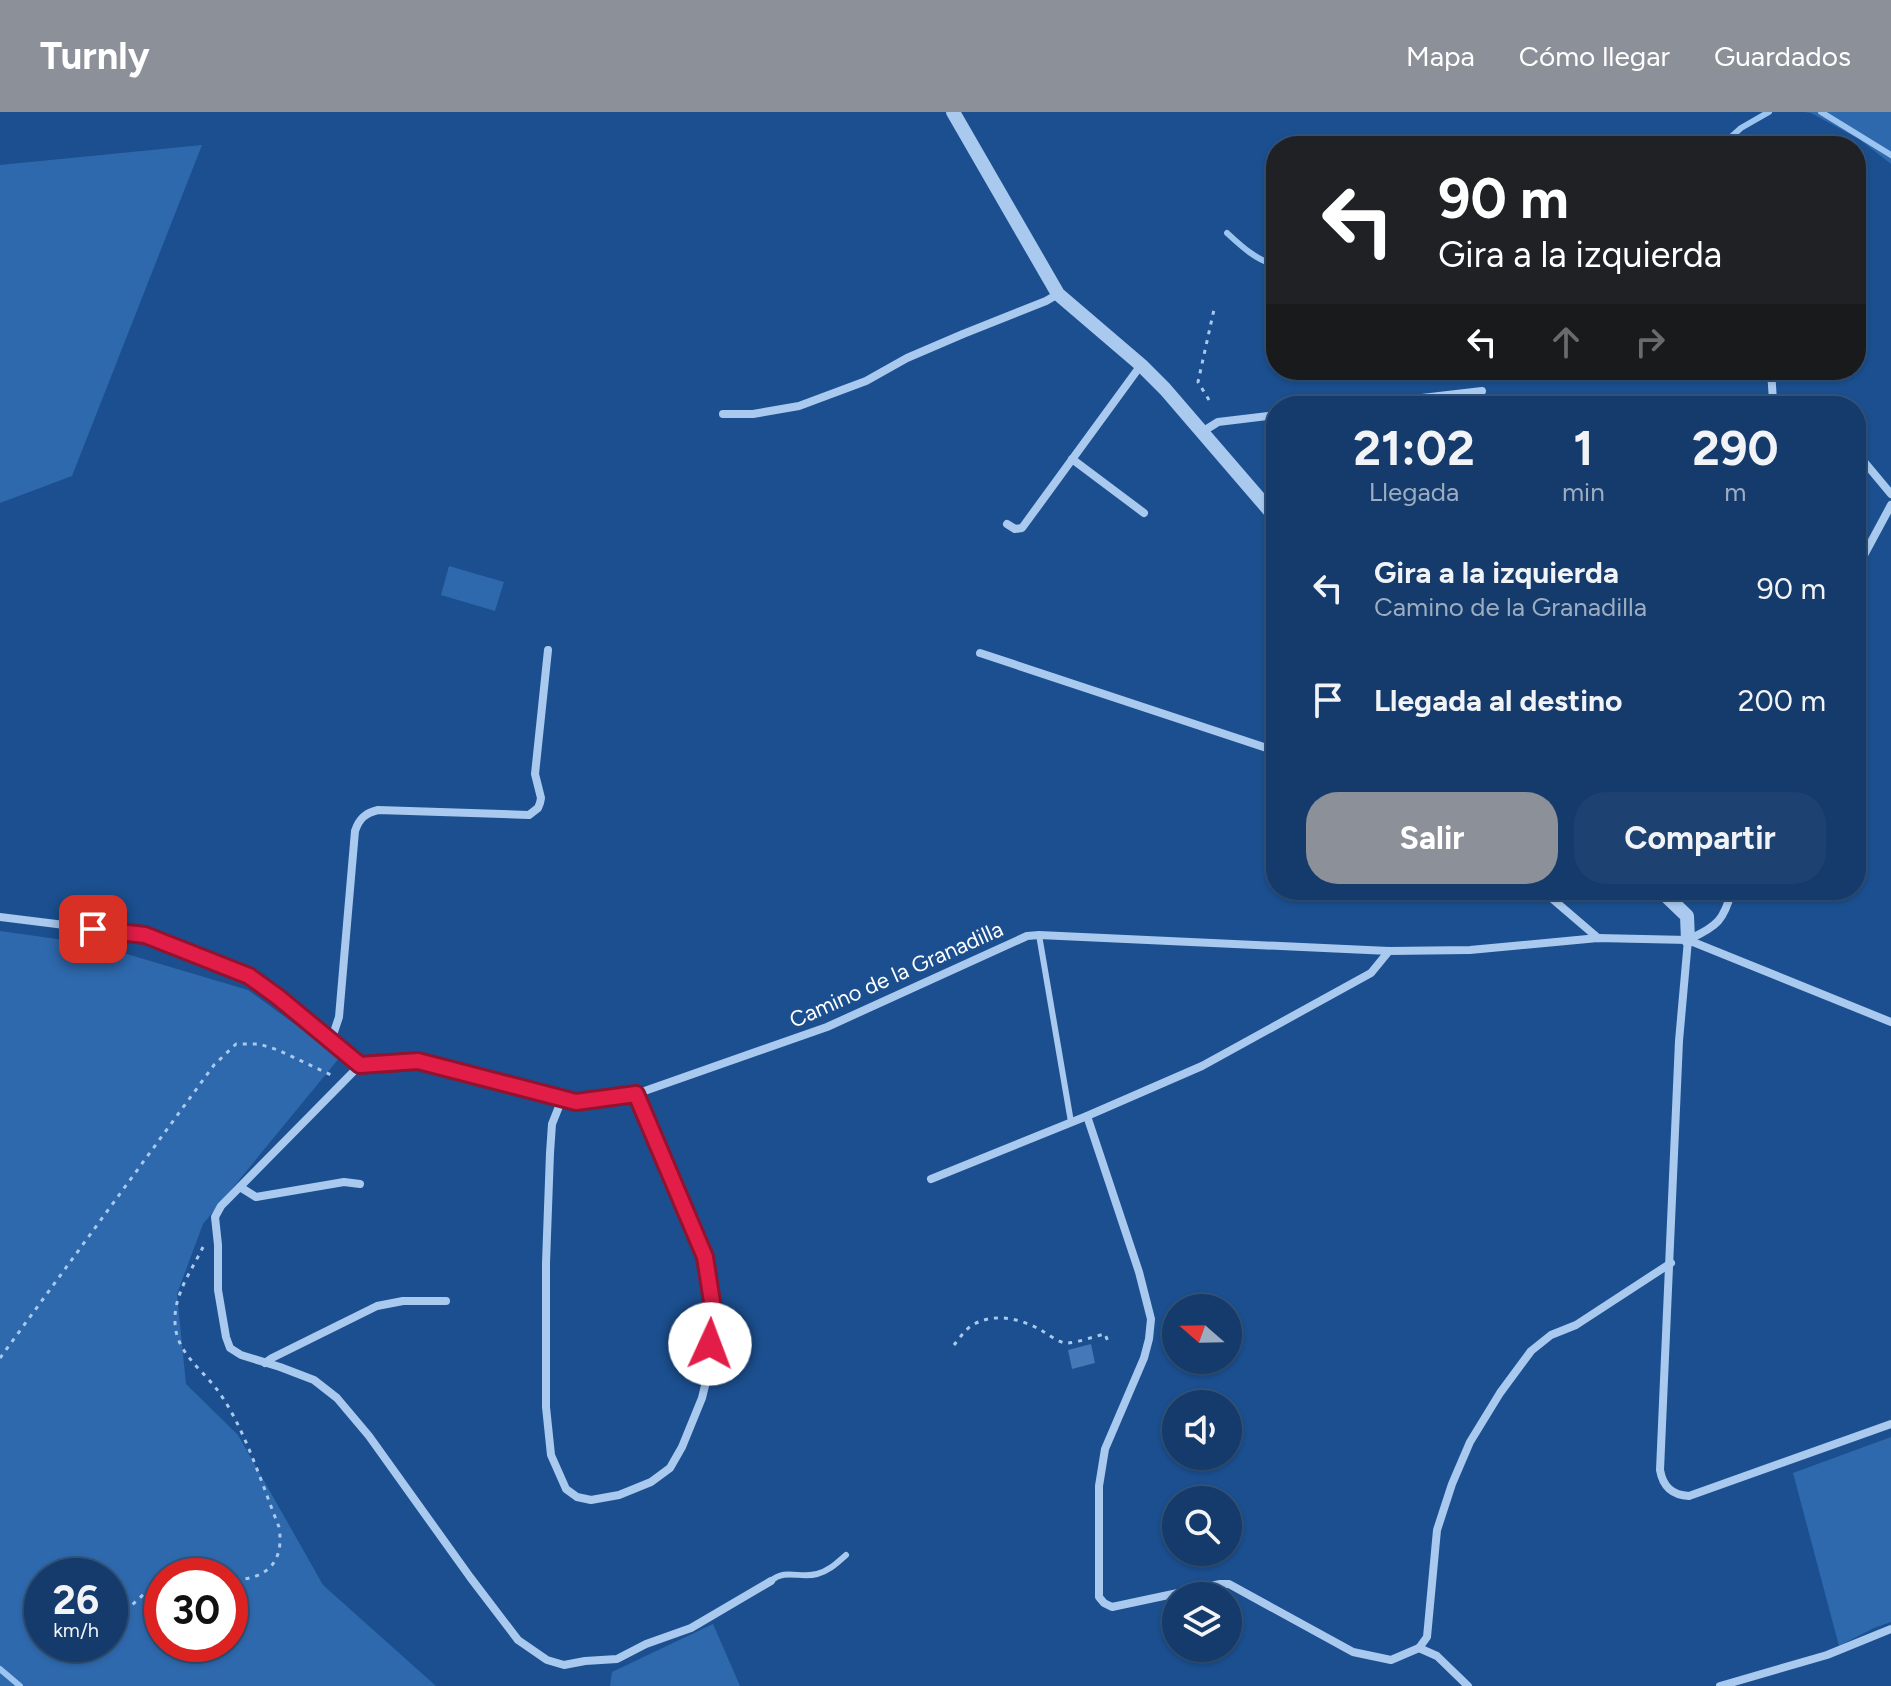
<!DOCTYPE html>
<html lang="es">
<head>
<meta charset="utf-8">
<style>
	:root { --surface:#143b6b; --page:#1d4271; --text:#f1f3f6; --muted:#9dadc1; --line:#33557e; --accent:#8c9099 }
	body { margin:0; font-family:Figtree,sans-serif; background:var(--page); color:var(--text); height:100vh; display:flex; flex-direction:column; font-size:30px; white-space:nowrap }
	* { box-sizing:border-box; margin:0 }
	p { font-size:26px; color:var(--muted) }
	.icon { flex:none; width:44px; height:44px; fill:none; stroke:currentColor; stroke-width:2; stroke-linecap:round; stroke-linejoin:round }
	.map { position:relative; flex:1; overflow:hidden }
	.details { position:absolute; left:1266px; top:284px; width:600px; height:504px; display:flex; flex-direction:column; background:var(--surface); border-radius:32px; box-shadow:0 2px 6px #0004,0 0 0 2px var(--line) }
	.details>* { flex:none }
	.top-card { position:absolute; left:1266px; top:24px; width:600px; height:244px; border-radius:32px; box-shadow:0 2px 6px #0004,0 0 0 2px var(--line); background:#202124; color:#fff; overflow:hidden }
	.needle { width:52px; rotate:290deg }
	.controls { position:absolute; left:1162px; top:1182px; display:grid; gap:16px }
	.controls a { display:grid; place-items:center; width:80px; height:80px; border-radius:50%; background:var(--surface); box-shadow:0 2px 6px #0004,0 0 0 2px var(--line); font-size:40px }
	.speed { position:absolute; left:24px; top:1446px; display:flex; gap:16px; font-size:40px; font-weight:700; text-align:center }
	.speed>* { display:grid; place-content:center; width:104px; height:104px; border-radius:50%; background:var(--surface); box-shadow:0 2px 6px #0004,0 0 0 2px var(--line); line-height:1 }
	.speed small { font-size:20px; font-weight:400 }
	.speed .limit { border:12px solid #d22; background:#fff; color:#111 }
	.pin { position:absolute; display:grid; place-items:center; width:68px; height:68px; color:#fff; margin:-34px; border-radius:16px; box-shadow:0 4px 12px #0006 }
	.me { position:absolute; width:88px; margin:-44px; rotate:2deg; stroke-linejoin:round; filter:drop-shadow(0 0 6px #0008) }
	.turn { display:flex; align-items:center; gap:28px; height:168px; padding:0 40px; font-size:36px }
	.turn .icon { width:104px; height:104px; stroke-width:2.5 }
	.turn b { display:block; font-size:56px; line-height:68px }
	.lanes { display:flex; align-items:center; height:76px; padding:0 40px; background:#0003; justify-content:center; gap:40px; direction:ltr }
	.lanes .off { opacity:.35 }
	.eta { display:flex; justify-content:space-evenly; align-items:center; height:136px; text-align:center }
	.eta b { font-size:48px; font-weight:700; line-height:56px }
	.action { display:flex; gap:16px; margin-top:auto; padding:16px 40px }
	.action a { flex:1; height:92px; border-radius:32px; background:var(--accent); color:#fff; font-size:32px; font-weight:700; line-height:92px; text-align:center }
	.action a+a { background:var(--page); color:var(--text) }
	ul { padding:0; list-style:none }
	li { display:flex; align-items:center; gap:24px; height:112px; padding:0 40px }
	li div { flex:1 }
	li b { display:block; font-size:30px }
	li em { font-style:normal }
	header { display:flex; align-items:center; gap:48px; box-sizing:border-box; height:112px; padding:0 40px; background:var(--accent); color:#fff }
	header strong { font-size:38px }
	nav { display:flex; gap:44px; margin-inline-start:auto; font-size:28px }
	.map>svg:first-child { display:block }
	.green { fill:#2e69ad; fill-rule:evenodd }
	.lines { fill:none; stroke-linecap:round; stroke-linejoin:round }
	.stream { stroke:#9cc4f0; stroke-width:6 }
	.building { fill:#4478b7 }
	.path { stroke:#a9c9ee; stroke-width:3; stroke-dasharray:4 6; stroke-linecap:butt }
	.service { stroke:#a9c9ee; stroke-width:6 }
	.minor { stroke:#a9c9ee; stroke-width:8 }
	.tertiary { stroke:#a9c9ee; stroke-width:14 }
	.route-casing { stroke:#92132f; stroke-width:20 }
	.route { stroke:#e11d48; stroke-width:14 }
	.labels { text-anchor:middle; stroke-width:8; stroke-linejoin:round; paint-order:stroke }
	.street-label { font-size:22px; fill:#fff; stroke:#1b4f8f }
</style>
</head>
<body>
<header>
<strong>Turnly</strong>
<nav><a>Mapa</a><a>Cómo llegar</a><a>Guardados</a></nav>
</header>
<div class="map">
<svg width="1891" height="1574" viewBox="0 0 1891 1574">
	<rect width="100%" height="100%" fill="#1b4f8f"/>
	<!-- green -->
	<g class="green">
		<polygon points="1804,0 1891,0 1891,52 1859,27 1811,1"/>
		<polygon points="202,33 72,364 0,391 0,53"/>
		<polygon points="449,454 504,470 495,499 441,483"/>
		<path d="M0,819l93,13 155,46 92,67 -137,167 -26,70 9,90 52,51 85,150 113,101h-436zM42,1464h68v68h-68zM162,1464h68v68h-68z"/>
		<polygon points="1891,1325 1891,1510 1874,1516 1839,1534 1793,1361"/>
		<polygon points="713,1512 740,1574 610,1574 612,1560"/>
	</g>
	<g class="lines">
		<!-- stream -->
		<g class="stream">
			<polyline points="1821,0 1891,43"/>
			<polyline points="1721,34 1741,16 1769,0"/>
			<path d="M1227,121c14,13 30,28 49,32"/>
			<polyline points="0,1557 20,1574"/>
		</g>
	</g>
	<!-- building -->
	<polygon class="building" points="1091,1232 1095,1251 1072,1257 1068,1238"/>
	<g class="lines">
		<!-- path -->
		<g class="path">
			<polyline points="1209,288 1198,270 1215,193"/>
			<path d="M203,1135c-11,23 -29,47 -28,74 0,29 23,45 40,66 28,35 47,98 64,140 6,37 -14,53 -49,53"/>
			<path d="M954,1233c5,-6 10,-14 17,-19 23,-15 52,-7 73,6 7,4 15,11 23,11 10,0 28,-7 38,-9l4,10"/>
			<polyline points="0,1246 214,953 236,932 259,932 278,938 331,963"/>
			<polyline points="118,1506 145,1481 162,1470"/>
		</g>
		<!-- service -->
		<g class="service">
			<polyline points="1039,823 1071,1010"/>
			<path d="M771,1469c14,-13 29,-2 46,-7 12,-3 20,-11 29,-19"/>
		</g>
		<!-- minor -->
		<g class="minor">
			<polyline points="1771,258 1773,289"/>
			<polyline points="1353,294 1482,279"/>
			<path d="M1750,294c14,-7 25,-6 39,0"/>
			<polyline points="723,302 753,302 799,294 866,269 907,246 963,222 1046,189 1058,182"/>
			<polyline points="1202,320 1218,310 1276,303"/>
			<polyline points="1856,340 1891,382"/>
			<polyline points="1072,347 1144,401"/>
			<polyline points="1007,412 1015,417 1022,416 1141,253"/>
			<polyline points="1856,458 1891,393"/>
			<polyline points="980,541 1276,639"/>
			<polyline points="1542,778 1598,826"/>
			<path d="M1732,778c-9,33 -15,35 -44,50l-9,101 -19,429c3,17 12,25 29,26l202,-72"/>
			<polyline points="0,805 145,823 249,864 278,885 360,953 418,949 576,990 636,982 827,915 1027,824 1039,823 1389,839 1470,838 1598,826 1688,828 1891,910"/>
			<path d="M331,929l8,-24 16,-186c4,-12 10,-18 23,-21l151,5 9,-7 2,-5 1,-5 -6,-24 13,-124"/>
			<polyline points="360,953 221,1094 215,1105 218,1133 218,1178 226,1225 230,1236 241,1243 280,1255 314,1268 337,1286 369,1324 470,1465 518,1528 547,1548 564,1553 585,1549 617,1547 646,1532 691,1516 771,1469"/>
			<polyline points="562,987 552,1012 550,1041 546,1151 546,1295 551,1343 566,1377 577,1385 591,1388 619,1383 651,1370 670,1356 682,1335 702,1286 709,1257 712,1190 705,1145 636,982"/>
			<polyline points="1087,1004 1139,1160 1151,1207 1149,1227 1144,1246 1105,1337 1099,1374 1099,1485 1104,1491 1112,1495 1220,1472 1229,1472 1353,1540 1391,1548 1419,1536 1427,1525 1437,1418 1452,1372 1470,1330 1500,1281 1531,1239 1551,1223 1576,1213 1671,1151"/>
			<polyline points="931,1067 1087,1004 1202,954 1371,861 1389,839"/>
			<polyline points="240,1075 256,1085 344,1070 360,1072"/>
			<polyline points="265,1251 272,1246 377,1194 403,1189 446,1189"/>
			<polyline points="1419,1536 1437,1544 1468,1574"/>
			<polyline points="1720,1574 1827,1543 1891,1517"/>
		</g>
		<!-- tertiary -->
		<g class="tertiary">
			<polyline points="953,0 1058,182 1141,253 1165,277 1276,406"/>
			<polyline points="1660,778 1687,804 1688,828"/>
		</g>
	</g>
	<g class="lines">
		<defs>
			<polyline id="route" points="93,817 145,823 249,864 278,885 360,953 418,949 576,990 636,982 705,1145 712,1190 710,1232"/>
		</defs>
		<!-- route casing -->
		<use href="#route" class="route-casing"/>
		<!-- route -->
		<use href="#route" class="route"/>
	</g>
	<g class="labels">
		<!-- street labels -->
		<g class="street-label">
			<text transform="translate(896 862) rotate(-24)" y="8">Camino de la Granadilla</text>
		</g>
	</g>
</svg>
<div class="controls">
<a><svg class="needle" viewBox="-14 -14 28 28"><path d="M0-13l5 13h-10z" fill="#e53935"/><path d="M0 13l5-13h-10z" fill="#9dadc1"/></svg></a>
<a><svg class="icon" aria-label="sound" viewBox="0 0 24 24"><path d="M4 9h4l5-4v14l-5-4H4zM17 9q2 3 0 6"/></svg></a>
<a><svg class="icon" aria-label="search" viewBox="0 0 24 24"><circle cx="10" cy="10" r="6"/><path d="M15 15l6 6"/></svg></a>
<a><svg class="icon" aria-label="layers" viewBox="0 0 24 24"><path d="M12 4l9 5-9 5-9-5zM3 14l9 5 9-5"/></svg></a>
</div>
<div class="speed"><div>26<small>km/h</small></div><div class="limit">30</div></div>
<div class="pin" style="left:93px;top:817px;background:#d93025"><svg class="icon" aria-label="arrive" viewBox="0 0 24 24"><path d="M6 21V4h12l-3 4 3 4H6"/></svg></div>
<svg class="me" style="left:710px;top:1232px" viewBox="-20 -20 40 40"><circle r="19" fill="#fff"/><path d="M0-13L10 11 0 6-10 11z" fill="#e11d48"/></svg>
<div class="top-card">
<div class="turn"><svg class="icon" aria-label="left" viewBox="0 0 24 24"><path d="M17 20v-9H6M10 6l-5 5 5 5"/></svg><div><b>90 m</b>Gira a la izquierda</div></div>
<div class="lanes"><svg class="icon" aria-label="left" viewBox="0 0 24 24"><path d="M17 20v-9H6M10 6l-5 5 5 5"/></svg><svg class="icon off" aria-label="ahead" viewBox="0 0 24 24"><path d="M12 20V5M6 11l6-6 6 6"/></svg><svg class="icon off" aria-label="right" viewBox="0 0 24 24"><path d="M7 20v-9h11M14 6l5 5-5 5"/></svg></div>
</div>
<section class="details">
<div class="eta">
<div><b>21:02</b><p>Llegada</p></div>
<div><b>1</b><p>min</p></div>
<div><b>290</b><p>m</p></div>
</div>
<ul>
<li><svg class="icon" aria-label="left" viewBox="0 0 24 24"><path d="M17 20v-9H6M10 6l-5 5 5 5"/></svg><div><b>Gira a la izquierda</b><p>Camino de la Granadilla</p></div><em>90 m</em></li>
<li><svg class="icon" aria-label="arrive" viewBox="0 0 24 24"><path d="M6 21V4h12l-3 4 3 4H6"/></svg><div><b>Llegada al destino</b></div><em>200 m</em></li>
</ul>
<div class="action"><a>Salir</a><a>Compartir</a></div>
</section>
</div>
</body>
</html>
